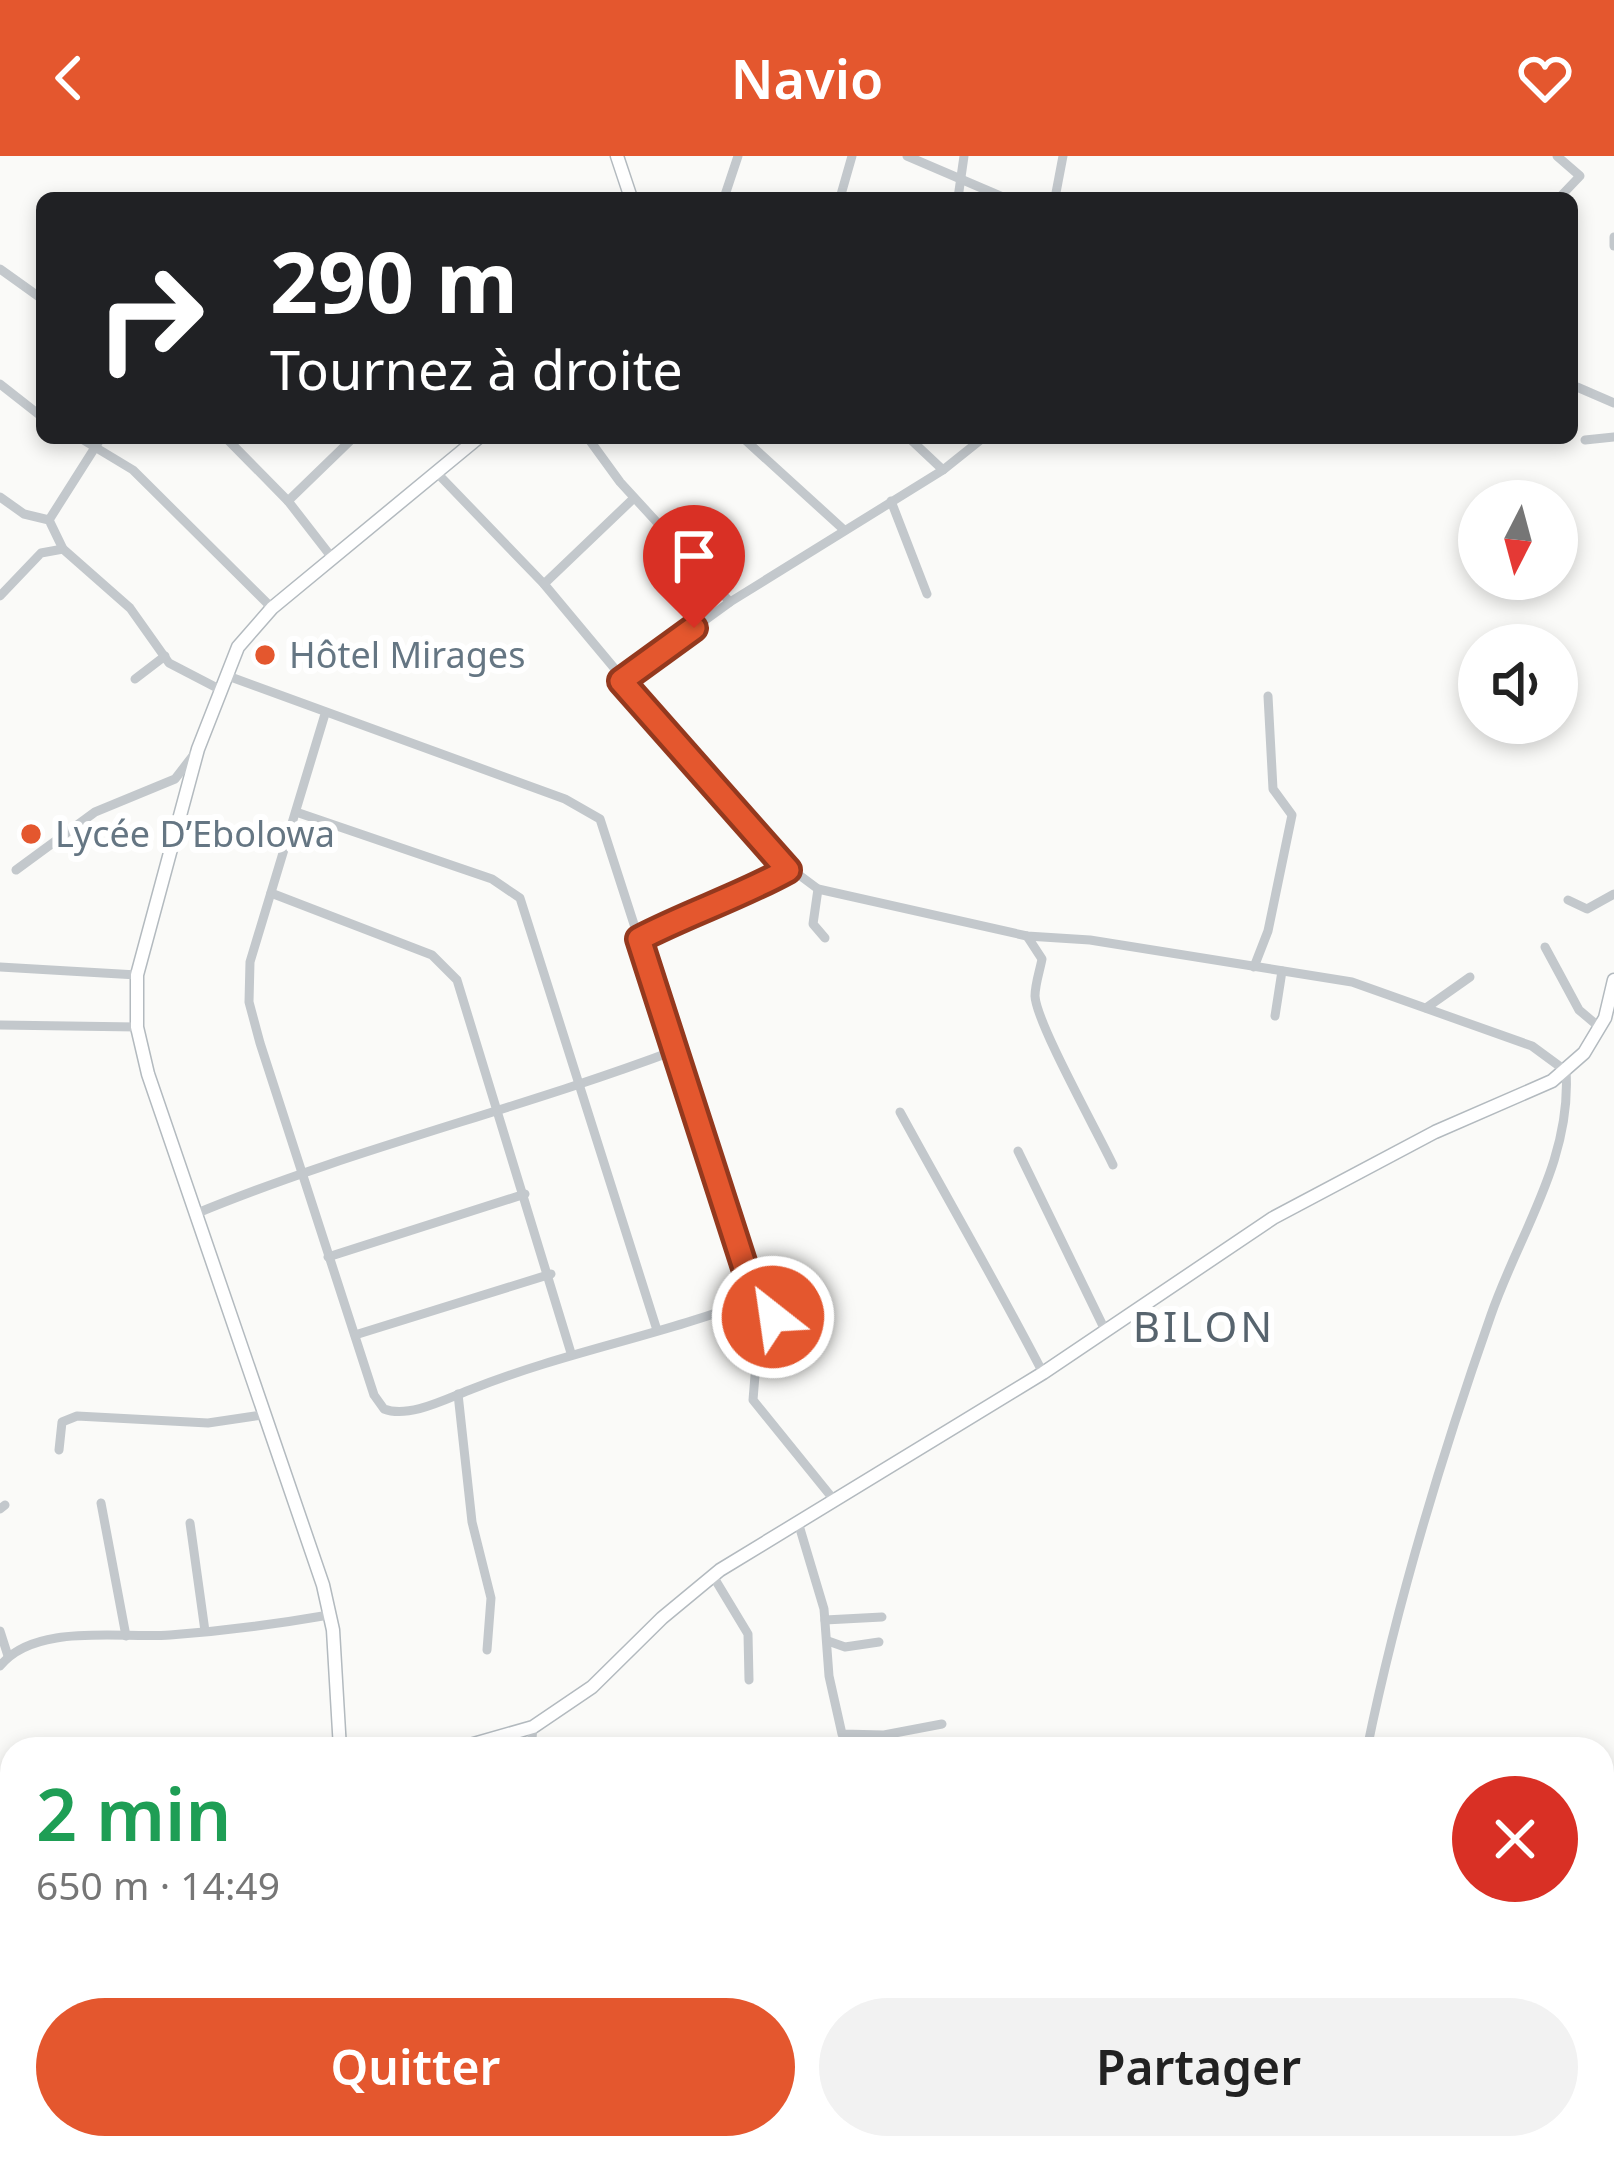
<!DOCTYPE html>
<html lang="fr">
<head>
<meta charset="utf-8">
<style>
	:root { --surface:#fff; --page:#f2f2f2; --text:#222; --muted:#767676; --accent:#e4572e }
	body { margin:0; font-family:"Noto Sans",sans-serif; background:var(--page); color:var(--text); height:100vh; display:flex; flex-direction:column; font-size:45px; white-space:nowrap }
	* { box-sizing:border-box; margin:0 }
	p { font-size:39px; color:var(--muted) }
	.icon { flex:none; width:66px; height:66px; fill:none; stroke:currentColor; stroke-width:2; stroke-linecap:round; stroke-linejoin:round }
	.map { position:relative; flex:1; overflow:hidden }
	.side { position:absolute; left:0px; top:1581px; width:1614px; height:423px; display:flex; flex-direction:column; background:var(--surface); border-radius:36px 36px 0 0; box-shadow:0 6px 18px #0003 }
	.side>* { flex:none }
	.guide { position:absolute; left:36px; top:36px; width:1542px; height:252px; border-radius:18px; box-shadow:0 6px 18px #0003; background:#202124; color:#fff; overflow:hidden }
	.needle { width:78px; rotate:186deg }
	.tools { position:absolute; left:1458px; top:324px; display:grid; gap:24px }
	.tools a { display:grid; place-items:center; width:120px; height:120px; border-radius:50%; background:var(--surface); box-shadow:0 6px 18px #0003; font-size:60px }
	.pin { position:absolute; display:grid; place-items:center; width:102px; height:102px; color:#fff; margin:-123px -51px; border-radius:50% 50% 50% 0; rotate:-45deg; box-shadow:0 0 12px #0007 }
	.pin .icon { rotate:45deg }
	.me { position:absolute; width:132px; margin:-66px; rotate:330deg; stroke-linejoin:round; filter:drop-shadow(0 0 9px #0008) }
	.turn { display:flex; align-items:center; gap:42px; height:252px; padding:0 36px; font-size:54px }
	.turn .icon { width:156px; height:156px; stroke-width:2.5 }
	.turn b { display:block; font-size:84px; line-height:102px }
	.round { display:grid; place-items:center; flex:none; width:126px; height:126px; border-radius:63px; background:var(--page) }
	.head { display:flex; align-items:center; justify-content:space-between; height:204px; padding:0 36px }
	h1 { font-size:72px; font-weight:600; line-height:90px; color:#1e9e55 }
	.button { display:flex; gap:24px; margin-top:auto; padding:24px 36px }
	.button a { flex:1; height:138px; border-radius:72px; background:var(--accent); color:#fff; font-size:48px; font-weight:600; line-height:138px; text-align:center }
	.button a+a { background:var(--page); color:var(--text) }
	header { display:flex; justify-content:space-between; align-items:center; height:156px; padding:0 36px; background:var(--accent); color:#fff; font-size:54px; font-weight:600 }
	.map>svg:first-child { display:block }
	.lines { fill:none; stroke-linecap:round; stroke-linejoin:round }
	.secondary-casing { stroke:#b3babf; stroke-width:15 }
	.street { stroke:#c3c8cc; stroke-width:9 }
	.secondary { stroke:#fff; stroke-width:12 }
	.route-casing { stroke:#94391e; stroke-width:30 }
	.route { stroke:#e4572e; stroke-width:21 }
	.poi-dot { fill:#e4572e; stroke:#fff; stroke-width:4.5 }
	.labels { text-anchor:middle; stroke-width:12; stroke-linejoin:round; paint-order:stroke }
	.poi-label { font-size:36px; fill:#657683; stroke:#fff; text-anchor:start }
	.quarter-label { font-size:42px; letter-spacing:3px; fill:#57646e; stroke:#fff }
</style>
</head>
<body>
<header><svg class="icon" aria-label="back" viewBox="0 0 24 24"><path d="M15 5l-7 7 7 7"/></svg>Navio<svg class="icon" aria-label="heart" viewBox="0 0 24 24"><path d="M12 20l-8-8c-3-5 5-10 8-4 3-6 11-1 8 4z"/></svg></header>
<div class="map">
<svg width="1614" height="2002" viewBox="0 0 1614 2002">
	<rect width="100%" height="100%" fill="#fafaf8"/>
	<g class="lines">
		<defs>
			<g id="secondary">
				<polyline points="617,0 631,42"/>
				<polyline points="340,1593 333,1474 323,1429 148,918 137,871 137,819 198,593 238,491 272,452 478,282"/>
				<polyline points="456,1593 533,1571 592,1531 662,1462 720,1414 1043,1217 1273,1062 1435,976 1552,925 1584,897 1605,862 1614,824"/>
				<polyline points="0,1722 12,1719"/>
			</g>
		</defs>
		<!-- secondary casing -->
		<use href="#secondary" class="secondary-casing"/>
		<!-- street -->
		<g class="street">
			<polyline points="907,0 1005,42"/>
			<polyline points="1557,0 1580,20 1559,42"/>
			<polyline points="724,42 738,0"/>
			<polyline points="840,42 852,0"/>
			<polyline points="958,42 964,0"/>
			<polyline points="1055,42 1063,0"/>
			<polyline points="1614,81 1614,90"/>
			<polyline points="0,113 42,143"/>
			<polyline points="0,228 42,261"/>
			<polyline points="1577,231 1614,247"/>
			<polyline points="80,282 133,314 272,452"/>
			<polyline points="226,282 288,345 333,403"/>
			<polyline points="588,282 620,326 730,446"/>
			<polyline points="743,282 843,373"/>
			<polyline points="909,282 943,314"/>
			<polyline points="1585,284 1614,281"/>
			<path d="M437,317l107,111 223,267 51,38 209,47 63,4 262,42 180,64 34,25c6,89 -47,163 -75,244 -50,142 -94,287 -124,434"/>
			<polyline points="0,341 24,358 49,364 63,393 130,452 169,507 221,534"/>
			<polyline points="288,345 353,282"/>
			<polyline points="891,345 927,438"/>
			<polyline points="49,364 101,282"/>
			<polyline points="544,428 634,342"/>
			<polyline points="0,440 41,397 63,393"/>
			<polyline points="228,520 565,643 600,663 755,1143 774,1157 756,1207 753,1244 834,1344"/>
			<polyline points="135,523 165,500"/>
			<polyline points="621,525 730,446 943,314 983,282"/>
			<path d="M325,558l-75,248 -1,40 11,41 114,352 10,14c25,10 64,-11 88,-20 93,-37 191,-54 283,-90"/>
			<polyline points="296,656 492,723 520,742 656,1171"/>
			<polyline points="16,714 95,656 175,623 195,597"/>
			<polyline points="818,733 813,768 825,782"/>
			<polyline points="271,737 432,799 457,824 571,1197"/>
			<polyline points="1568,744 1587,753 1614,738"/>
			<path d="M1027,780l15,23c-2,11 -7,25 -7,37 1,26 62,135 78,169"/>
			<polyline points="639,783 788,714"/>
			<polyline points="1545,791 1579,854 1598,870"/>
			<polyline points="0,811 137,819"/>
			<polyline points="1254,811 1268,775 1292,659 1273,633 1268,540"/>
			<polyline points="1426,852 1470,821"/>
			<polyline points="1275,860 1282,815"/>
			<polyline points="0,869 137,871"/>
			<path d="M900,956c48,88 97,172 143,261"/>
			<polyline points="1018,995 1104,1172"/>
			<path d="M195,1058c157,-65 322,-104 481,-164"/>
			<polyline points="328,1101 525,1038"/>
			<polyline points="355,1179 551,1118"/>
			<polyline points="458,1238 472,1366 491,1442 487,1494"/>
			<polyline points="59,1294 62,1266 77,1260 208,1267 262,1259"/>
			<polyline points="101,1347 126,1480"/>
			<polyline points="0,1353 5,1349"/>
			<polyline points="798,1366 824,1453 829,1520 842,1578 884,1579 942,1568"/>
			<polyline points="190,1367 205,1475"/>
			<polyline points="713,1420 748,1478 749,1524"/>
			<polyline points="825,1464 882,1461"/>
			<polyline points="0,1475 8,1500"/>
			<polyline points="828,1485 845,1491 879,1486"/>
			<path d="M0,1510c35,-44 122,-27 170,-31 53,-4 107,-11 159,-20"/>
			<polyline points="531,1593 533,1571"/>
			<polyline points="734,1999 735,2002"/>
			<polyline points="518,2002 522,1992"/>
			<polyline points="1289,2002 1290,1992"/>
		</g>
		<!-- secondary -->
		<use href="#secondary" class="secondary"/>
	</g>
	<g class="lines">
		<defs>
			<path id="route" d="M694,472l-73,53 167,189c-49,27 -99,43 -149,69l116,360 17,11 1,7"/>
		</defs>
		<!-- route casing -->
		<use href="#route" class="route-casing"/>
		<!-- route -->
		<use href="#route" class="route"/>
	</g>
	<!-- markers -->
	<g class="poi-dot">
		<circle cx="265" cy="499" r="12"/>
		<circle cx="31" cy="678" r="12"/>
	</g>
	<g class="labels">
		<!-- poi labels -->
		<g class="poi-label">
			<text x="289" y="512">Hôtel Mirages</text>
			<text x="55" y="691">Lycée D’Ebolowa</text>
		</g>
		<!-- quarter labels -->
		<g class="quarter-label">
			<text x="1204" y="1186">BILON</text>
		</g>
	</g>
</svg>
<div class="tools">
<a><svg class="needle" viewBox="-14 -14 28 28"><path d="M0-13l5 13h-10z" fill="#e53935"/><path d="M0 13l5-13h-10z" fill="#767676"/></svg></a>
<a><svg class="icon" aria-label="sound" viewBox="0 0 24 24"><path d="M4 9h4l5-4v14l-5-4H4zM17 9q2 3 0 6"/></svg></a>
</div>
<div class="pin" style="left:694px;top:472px;background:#d93025"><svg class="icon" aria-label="arrive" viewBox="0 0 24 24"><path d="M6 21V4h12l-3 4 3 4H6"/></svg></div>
<svg class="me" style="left:773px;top:1161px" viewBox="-20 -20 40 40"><circle r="17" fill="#e4572e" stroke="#fff" stroke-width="3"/><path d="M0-11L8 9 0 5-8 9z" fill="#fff"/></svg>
<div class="guide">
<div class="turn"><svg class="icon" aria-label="right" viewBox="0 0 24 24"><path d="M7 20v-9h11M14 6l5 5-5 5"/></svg><div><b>290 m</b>Tournez à droite</div></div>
</div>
<section class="side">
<div class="head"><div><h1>2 min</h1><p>650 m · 14:49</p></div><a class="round" style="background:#d93025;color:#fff"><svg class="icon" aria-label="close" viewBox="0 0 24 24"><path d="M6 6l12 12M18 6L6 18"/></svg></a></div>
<div class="button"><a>Quitter</a><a>Partager</a></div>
</section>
</div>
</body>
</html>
